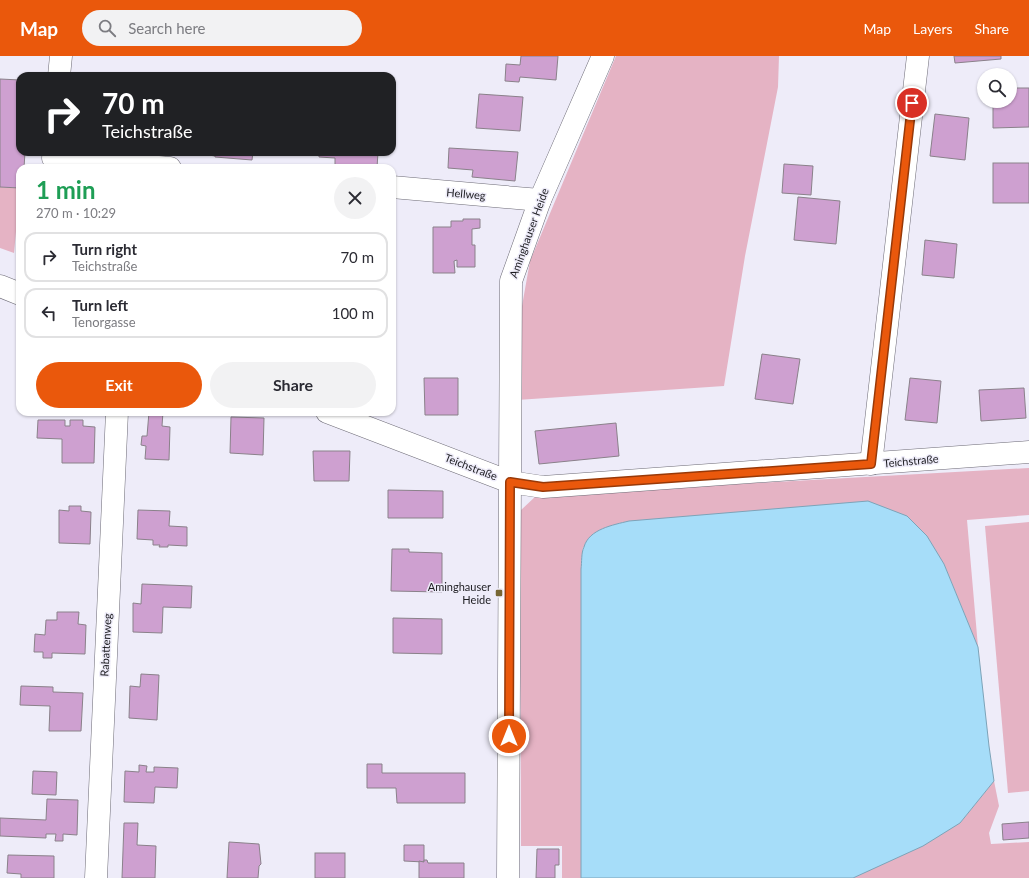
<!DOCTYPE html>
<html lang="en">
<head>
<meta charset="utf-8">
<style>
	:root { --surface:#fff; --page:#f2f2f3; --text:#2b2b33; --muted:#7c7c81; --line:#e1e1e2; --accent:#ea580c }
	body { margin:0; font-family:Lato,sans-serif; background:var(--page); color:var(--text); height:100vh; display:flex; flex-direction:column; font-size:15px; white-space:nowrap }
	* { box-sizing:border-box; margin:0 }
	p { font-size:13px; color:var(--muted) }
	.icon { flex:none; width:22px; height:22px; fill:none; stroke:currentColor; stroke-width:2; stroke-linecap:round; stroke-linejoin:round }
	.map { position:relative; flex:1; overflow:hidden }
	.side { position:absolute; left:16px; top:108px; width:380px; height:252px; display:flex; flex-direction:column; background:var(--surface); border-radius:12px; box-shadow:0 1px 3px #0004 }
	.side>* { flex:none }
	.banner { position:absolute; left:16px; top:16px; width:380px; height:84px; border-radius:12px; box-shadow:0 1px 3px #0004; background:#202124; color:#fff; overflow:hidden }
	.buttons { position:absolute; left:977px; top:12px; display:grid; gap:8px }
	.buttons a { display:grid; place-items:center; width:40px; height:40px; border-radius:50%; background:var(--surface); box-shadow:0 1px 3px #0004; font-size:20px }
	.pin { position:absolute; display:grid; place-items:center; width:34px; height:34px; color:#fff; margin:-17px; border:2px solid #fff; border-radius:50%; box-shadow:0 1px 4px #0007 }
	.me { position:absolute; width:44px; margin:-22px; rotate:0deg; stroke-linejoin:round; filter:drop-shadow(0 0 3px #0008) }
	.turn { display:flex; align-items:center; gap:14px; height:84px; padding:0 20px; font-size:18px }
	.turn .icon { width:52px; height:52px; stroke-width:2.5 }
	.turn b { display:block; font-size:28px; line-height:34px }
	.round { display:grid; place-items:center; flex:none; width:42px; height:42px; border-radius:21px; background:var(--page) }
	.head { display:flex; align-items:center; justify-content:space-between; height:68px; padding:0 20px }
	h1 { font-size:24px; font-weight:700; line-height:30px; color:#1e9e55 }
	.primary-button { display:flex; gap:8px; margin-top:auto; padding:8px 20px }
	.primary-button a { flex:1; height:46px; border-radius:24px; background:var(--accent); color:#fff; font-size:16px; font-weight:700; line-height:46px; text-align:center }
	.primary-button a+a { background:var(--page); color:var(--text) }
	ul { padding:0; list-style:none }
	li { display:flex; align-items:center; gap:12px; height:50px; margin:0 8px 6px; padding:0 12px; border:2px solid var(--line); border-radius:12px }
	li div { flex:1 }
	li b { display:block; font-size:15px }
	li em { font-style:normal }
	header { display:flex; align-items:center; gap:24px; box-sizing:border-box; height:56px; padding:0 20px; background:var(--accent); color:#fff }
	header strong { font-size:19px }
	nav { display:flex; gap:22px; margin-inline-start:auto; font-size:14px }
	.search { width:280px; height:36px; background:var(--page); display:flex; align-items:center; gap:10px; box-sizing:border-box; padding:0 14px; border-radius:22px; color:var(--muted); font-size:15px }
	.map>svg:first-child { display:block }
	.green { fill:#e5b3c4 }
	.water { fill:#a6ddf9; stroke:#7da3b8 }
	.building { fill:#cea0d0; stroke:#8a818a }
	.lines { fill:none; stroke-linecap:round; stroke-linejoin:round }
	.street-casing { stroke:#6d6b76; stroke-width:23 }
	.street { stroke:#fff; stroke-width:22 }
	.route-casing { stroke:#983908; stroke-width:10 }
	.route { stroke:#ea580c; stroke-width:7 }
	.poi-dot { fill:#766633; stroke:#eeecf9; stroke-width:1.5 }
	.labels { text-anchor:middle; stroke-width:3; stroke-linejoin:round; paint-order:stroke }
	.street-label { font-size:11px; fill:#1c1c20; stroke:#eeecf9 }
	.poi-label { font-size:11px; fill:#1c1c20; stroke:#eeecf9; text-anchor:end }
</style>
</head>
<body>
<header>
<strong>Map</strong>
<div class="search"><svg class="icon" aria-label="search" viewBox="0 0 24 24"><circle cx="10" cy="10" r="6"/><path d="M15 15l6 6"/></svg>Search here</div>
<nav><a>Map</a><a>Layers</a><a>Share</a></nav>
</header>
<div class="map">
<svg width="1029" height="822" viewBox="0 0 1029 822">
	<rect width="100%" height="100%" fill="#eeecf9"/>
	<!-- green -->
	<g class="green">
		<polygon points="616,0 779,0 778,31 745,200 724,330 517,344 522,250 530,205"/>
		<polygon points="0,131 20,132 14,197 0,192"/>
		<polygon points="1029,412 1029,459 967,464 978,591 944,508 583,491 581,513 581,822 562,822 562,790 521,790 520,455 537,439"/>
		<polygon points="1029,466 1029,735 1008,737 985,470"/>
		<polygon points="994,725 999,750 989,777 991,788 1029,786 1029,822 853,822 960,767"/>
	</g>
	<!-- water -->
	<path class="water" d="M868,445l39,15 20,20 17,28 34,83 11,99 5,35 -34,42 -37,23 -70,32h-272v-309c1,-7 0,-16 3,-22 5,-18 29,-22 45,-26z"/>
	<!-- building -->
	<g class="building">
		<polygon points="521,0 558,0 556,24 520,21 519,26 505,25 506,8 520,9"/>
		<polygon points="954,0 1001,0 1001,3 955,7"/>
		<polygon points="0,23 20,24 20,96 25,96 24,112 20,112 20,132 0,131"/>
		<polygon points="1010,32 1029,32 1029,71 993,72 993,45 1010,45"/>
		<polygon points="479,38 523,41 520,75 476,72"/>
		<polygon points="935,58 969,62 965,104 930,100"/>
		<polygon points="449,92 518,96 515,125 472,121 473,114 448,112"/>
		<polygon points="209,96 253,96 252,104 215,101 215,100 209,99"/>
		<polygon points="319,96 378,96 377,112 335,110 335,102 319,101"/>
		<rect x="993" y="107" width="36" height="40"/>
		<polygon points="784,108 813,110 811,139 782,137"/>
		<polygon points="798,141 840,145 836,188 794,184"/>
		<polygon points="463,163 480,163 480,172 472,173 472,189 475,189 475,211 457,211 457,204 454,205 455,217 433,217 433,171 451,171 451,165 463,165"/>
		<polygon points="925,184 957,188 954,222 922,219"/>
		<polygon points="762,298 800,303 793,348 755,343"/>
		<polygon points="424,322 458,322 458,359 425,359"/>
		<polygon points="910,322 941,325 937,367 905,364"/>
		<polygon points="1024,332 1026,362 981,365 979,334"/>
		<polygon points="149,356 163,356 162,370 170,371 169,404 145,403 146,390 141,389 142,380 147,380"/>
		<polygon points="231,361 264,362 263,399 230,397"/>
		<polygon points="38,364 65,364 65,370 70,370 70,364 83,364 83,370 95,371 94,407 62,407 62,383 37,382"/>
		<polygon points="616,367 619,400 539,408 535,375"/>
		<polygon points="313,395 350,395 349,425 314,425"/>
		<polygon points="388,434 443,435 443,462 388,462"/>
		<polygon points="69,450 81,450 81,455 91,456 90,488 59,487 59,454 69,455"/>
		<polygon points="138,454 170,455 169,470 187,471 187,490 168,489 168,491 159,491 160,489 153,489 153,484 137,483"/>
		<polygon points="392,493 409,493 409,496 442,497 442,536 391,535"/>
		<polygon points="142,528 192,530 191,552 163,551 162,577 133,576 133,547 141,548"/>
		<polygon points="57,556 79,556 78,568 86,569 85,598 52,597 52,602 43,602 43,596 34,596 35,578 45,579 46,564 57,564"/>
		<polygon points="393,562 442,563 442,598 393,597"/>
		<polygon points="141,618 159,619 157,664 129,662 130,630 140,631"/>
		<polygon points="21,630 53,631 53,636 83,637 81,675 49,675 50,650 20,649"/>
		<polygon points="367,708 382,708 382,717 465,717 465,747 397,747 396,732 367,732"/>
		<polygon points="139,709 147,710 146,716 154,716 154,711 178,712 177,732 155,731 154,747 124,746 125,715 139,716"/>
		<polygon points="33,715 57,716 56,739 32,738"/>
		<polygon points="47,743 78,744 77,779 63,778 63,785 55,785 56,778 46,778 46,782 0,780 0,762 46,764"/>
		<polygon points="1029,766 1029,782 1003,784 1002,768"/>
		<polygon points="124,767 138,767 137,789 156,790 155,822 122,822"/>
		<polygon points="229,786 259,788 261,808 259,810 258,822 227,822"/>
		<polygon points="404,789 424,789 424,806 404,805"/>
		<polygon points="537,793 559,793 559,809 555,809 555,822 536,822"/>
		<rect x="315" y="797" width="30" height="25"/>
		<polygon points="8,799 54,800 54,822 21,822 21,818 7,817"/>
		<polygon points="424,804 427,804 428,807 464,807 464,822 419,822 419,805 424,806"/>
	</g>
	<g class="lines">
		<defs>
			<g id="street">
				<polyline points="59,20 61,0"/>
				<polyline points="53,102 170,112"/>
				<polyline points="392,131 540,144"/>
				<polyline points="0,230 20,238"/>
				<polyline points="327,356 510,426 543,431 1029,396"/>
				<polyline points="871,408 918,0"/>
				<polyline points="96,822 117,356"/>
				<polyline points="508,822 511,225 540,144 603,0"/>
			</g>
		</defs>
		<!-- street casing -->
		<use href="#street" class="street-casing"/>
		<!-- street -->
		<use href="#street" class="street"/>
	</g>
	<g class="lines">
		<defs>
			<polyline id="route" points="509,680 510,426 543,431 871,408 912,47"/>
		</defs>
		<!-- route casing -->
		<use href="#route" class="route-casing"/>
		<!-- route -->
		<use href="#route" class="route"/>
	</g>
	<!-- markers -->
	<rect class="poi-dot" x="495" y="533" width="8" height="8" rx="2"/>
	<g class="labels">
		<!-- street labels -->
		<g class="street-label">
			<text transform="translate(466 138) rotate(5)" y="4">Hellweg</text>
			<text transform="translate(529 177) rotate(-70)" y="4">Aminghauser Heide</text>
			<text transform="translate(911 405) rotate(-5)" y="4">Teichstraße</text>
			<text transform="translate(471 411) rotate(21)" y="4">Teichstraße</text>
			<text transform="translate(106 589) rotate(-87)" y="4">Rabattenweg</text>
		</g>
		<!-- poi labels -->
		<g class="poi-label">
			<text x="491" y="535">Aminghauser<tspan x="491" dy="13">Heide</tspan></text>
		</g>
	</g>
</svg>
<div class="buttons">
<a><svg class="icon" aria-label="search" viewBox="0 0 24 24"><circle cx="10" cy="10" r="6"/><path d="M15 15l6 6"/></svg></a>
</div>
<div class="pin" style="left:912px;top:47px;background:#d93025"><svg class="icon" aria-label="arrive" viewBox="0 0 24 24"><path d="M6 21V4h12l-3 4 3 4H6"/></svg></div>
<svg class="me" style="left:509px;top:680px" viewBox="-20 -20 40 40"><circle r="17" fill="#ea580c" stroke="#fff" stroke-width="3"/><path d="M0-11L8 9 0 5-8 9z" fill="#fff"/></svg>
<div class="banner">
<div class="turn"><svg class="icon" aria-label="right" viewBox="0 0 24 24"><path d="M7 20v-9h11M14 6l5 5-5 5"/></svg><div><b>70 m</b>Teichstraße</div></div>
</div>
<section class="side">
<div class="head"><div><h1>1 min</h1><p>270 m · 10:29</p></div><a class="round"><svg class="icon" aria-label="close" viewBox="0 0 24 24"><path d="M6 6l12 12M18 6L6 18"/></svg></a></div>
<ul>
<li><svg class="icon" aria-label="right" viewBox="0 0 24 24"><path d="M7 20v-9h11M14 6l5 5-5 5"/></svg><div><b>Turn right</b><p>Teichstraße</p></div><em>70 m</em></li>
<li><svg class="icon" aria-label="left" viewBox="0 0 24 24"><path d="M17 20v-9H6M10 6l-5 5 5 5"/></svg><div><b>Turn left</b><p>Tenorgasse</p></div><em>100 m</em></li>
</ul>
<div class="primary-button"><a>Exit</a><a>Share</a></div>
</section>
</div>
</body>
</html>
